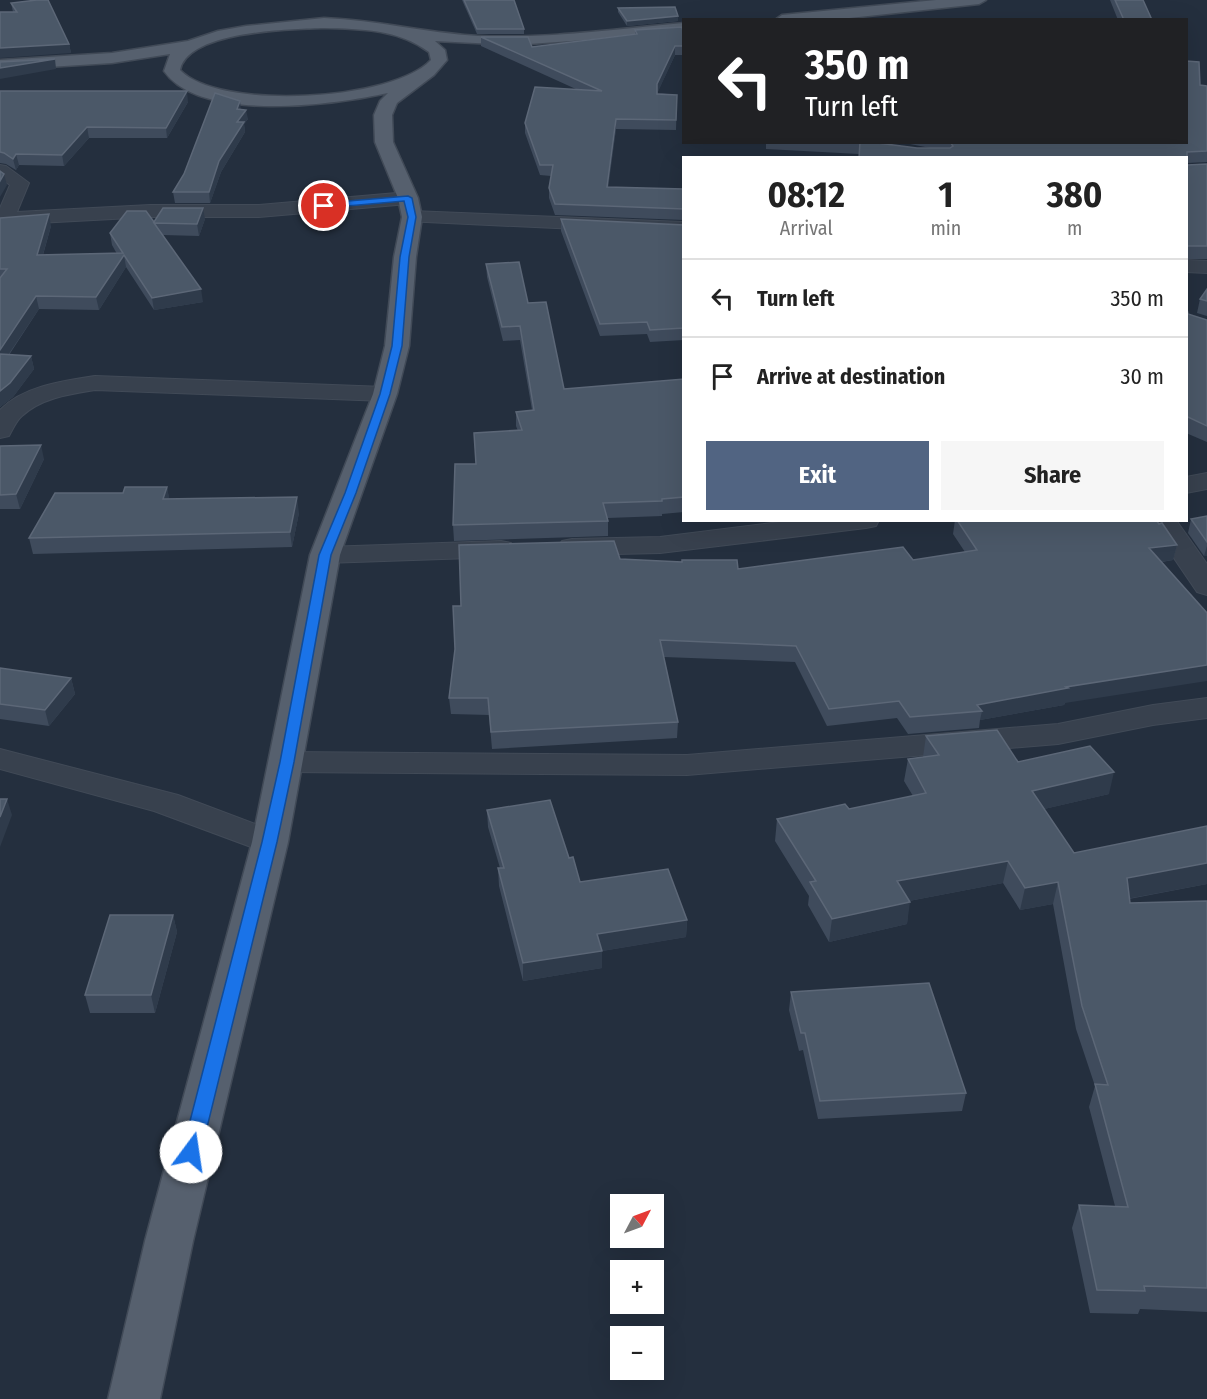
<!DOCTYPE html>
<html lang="en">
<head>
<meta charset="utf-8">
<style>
	:root { --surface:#fff; --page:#f6f6f6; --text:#222; --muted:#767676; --line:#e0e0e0; --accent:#516482 }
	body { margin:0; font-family:"Fira Sans Condensed",sans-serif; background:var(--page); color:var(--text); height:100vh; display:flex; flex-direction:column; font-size:22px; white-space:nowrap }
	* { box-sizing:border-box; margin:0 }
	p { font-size:20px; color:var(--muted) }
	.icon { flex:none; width:33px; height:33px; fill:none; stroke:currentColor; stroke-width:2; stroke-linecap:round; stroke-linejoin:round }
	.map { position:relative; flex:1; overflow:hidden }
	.details { position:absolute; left:682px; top:156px; width:506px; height:366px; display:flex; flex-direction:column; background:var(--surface); border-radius:0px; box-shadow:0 6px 24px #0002 }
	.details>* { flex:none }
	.hud { position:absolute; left:682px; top:18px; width:506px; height:126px; border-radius:0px; box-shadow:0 6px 24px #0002; background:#202124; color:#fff; overflow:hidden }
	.needle { width:39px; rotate:49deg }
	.fabs { position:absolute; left:610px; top:1194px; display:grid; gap:12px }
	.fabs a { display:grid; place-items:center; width:54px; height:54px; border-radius:0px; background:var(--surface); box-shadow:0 6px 24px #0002; font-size:30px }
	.pin { position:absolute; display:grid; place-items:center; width:51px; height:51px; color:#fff; margin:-26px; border:3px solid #fff; border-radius:50%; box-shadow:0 2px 6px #0007 }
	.me { position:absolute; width:66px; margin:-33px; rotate:14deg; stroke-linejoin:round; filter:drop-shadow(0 0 4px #0008) }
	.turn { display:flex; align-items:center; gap:21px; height:126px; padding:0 24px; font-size:27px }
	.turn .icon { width:78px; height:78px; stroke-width:2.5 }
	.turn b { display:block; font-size:42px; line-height:51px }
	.eta { display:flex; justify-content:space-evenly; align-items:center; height:102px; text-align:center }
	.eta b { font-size:36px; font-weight:700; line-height:42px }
	.button { display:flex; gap:12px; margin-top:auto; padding:12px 24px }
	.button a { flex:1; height:69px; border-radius:0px; background:var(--accent); color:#fff; font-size:24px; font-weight:700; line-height:69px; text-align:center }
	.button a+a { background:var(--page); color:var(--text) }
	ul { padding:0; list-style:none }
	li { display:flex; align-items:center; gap:18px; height:78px; padding:0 24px; border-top:2px solid var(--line) }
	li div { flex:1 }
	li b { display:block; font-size:22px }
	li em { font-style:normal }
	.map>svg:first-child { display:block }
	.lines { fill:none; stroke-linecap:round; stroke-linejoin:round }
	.minor-casing { stroke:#414a57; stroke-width:2 }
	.primary-casing { stroke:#414a57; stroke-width:3 }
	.minor { fill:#38414e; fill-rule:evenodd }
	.primary { fill:#56606e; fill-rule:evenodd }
	.wall { fill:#3f4b5c }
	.shaded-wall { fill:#2f3b4b }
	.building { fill:#4b5868; stroke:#5c6777; stroke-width:1.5 }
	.route { fill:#1a73e8; stroke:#114b97; stroke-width:1.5 }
</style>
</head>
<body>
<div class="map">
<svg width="1207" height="1399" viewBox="0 0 1207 1399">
	<rect width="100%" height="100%" fill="#242f3e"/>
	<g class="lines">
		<defs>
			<g id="minor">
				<polygon points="0,165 6,166 29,183 17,212 150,205 259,205 408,192 415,194 417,198 415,202 408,204 259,217 150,217 0,225 0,208 10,185 0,178"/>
				<polygon points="412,211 684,222 684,234 405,221 402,217 405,213"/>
				<polygon points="1186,260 1207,261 1207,273 1186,272"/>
				<path d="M95,376l290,11 8,2 4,5 -4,5 -8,2 -290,-11c-25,4 -54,8 -73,26 -6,5 -9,13 -13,20l-9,2v-28c23,-24 63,-29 95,-34z"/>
				<polygon points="1207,473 1207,489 1186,493 1186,477"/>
				<polygon points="795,520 879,520 876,526 866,528 660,553 572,555 562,553 558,547 562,541 572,539 660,537"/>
				<polygon points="1148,520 1176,520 1207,564 1207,595 1197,592"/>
				<polygon points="501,541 511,543 515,549 511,555 501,557 325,563 315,561 311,555 315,549 325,547"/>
				<polygon points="1207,698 1207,718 1153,725 1058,744 687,775 287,772 275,769 270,762 275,755 287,752 687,755 1058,724 1153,705"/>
				<polygon points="0,749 178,795 282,834 288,842 282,850 270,854 154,811 0,769"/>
			</g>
			<g id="primary">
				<polygon points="936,0 986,0 979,4 831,20 775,20 782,15"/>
				<path d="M324,18c53,2 102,15 154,18 69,3 138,-7 206,-13v10l-169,12 -80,-4 10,9 2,10 -13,15 -37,28 -5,12 1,27 25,56 4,19 -6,40 -7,89 -12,48 -57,161 -52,287 -95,399 -33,158h-52l37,-158 107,-399 58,-287 63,-161 12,-48 9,-89 8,-40 -4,-19 -23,-56 -1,-27 6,-14 8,-8c-55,12 -188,30 -224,-22l6,-17 -58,9 -112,7v-10l112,-7 76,-12 30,-10 28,-5zM324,28c37,1 74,1 105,24l2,8c-38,41 -212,51 -251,10 8,-39 110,-41 144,-42z"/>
			</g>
		</defs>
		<!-- minor casing -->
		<use href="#minor" class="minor-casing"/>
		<!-- primary casing -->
		<use href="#primary" class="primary-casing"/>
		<!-- minor -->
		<use href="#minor" class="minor"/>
		<!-- primary -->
		<use href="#primary" class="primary"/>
	</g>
	<!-- wall -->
	<g class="wall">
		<polygon points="462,0 514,0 524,29 524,34 477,34"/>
		<polygon points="1110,0 1143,0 1152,20 1118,20"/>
		<polygon points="11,3 69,44 71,53 13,12"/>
		<polygon points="618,8 678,16 678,21 627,26 618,12"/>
		<polygon points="635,30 684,36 684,55 675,55 657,93 677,95 676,130 616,129 608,187 684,189 684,220 555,215 549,198 549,188 551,176 540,175 525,133 525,123 578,90 481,46 481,37 532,47 635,34"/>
		<polygon points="1200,85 1207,86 1207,162 1187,163 1187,165 1207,164 1207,259 1186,259 1186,158 859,158 859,154 766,149 766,142 870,142 917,148 930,148 900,142 1186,142"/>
		<polygon points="0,91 188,102 167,138 89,138 64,166 19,165 16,170 6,164 0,163"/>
		<polygon points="241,109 248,119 244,124 245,132 221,172 210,203 175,203 173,192 184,174"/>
		<polygon points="0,218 51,226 43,255 117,254 112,245 110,233 154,222 205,219 199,236 163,235 203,302 154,310 126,267 99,310 39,309 9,355 31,356 34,369 13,397 0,407"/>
		<polygon points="561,219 684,225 684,340 650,342 647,334 600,336 561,231"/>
		<polygon points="486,264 528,303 564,389 684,379 684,512 662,514 662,516 608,518 608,536 454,541 453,525 476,464 518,431 516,426 516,412 532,410 520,340 503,341 487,277"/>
		<polygon points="1207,289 1207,316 1197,313 1200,299"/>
		<polygon points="1186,304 1188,314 1207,320 1207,442 1186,433"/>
		<polygon points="0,446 44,459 20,509 0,509"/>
		<polygon points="167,487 169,499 299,513 292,547 33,554 29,538 123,493"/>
		<polygon points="1207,516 1207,556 1204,556 1188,533 1191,519"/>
		<polygon points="955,520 1156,520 1177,545 1173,560 1162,562 1065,703 1064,705 980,720 979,728 908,734 897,718 827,726 795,662 664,657 678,722 677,738 492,749 489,715 451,714 449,698 461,606 620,559 738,569 913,560 965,552 953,534"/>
		<polygon points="0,668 71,678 75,694 49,726 0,719"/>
		<polygon points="926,736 1018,762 1109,794 1044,809 1074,853 1207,826 1207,884 1129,899 1130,903 1207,901 1207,1312 1140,1309 1138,1314 1090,1313 1072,1228 1079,1205 1115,1206 1089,1107 1095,1086 1076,1029 1053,904 1020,910 1003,883 909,901 907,924 829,942 808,905 809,896 775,841 777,819 849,809 913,796 904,781 908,759 923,757"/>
		<polygon points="487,810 569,858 580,882 687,920 686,937 602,951 602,968 523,981 499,886 498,868 500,868 488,827"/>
		<polygon points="173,915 177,932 155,1013 90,1013 85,995"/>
		<polygon points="791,992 966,1093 962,1111 818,1119 803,1050 799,1051 789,1010"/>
	</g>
	<!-- shaded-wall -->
	<g class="shaded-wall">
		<polygon points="678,16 678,21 627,26 627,21"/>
		<polygon points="69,44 71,53 0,58 0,48"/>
		<polygon points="675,46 675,55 657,94 657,84"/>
		<polygon points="55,59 56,69 0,79 0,68"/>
		<polygon points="187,91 188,102 167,138 166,128"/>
		<polygon points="240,101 241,111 237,109"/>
		<polygon points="246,110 248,119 244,124 245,132 221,172 210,203 209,192 219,161 237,122"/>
		<polygon points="616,119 616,129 607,198 607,187"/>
		<polygon points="87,127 89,138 64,166 62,155"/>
		<polygon points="16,154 19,165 16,170 13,159"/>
		<polygon points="4,174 7,185 0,197 0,181"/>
		<polygon points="203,208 205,219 199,236 197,224"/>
		<polygon points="49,214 51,226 39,268 37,255"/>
		<polygon points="124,255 126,267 99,310 96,297"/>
		<polygon points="201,289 203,302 154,310 152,298"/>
		<polygon points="36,296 39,309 0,367 0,350"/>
		<polygon points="31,356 34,369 13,397 0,407 0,391"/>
		<polygon points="41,445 44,459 20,509 16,494"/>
		<polygon points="167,487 170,502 163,499"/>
		<polygon points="297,497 299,513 292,547 290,532"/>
		<polygon points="1177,545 1173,560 1146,564 1149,548"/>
		<polygon points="1207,546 1207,556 1204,556"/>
		<polygon points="1207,665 1207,681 1065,703 1064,705 980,720 982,711 977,705 1066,687"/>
		<polygon points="71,678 75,694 49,726 45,710"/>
		<polygon points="1114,772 1109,794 1027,813 1032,791"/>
		<polygon points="7,799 12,815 0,847 0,817"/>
		<polygon points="1008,861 1003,883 893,904 897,881"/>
		<polygon points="1207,863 1207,884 1121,900 1127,878"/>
		<polygon points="1058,882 1053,904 1020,910 1025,888"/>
		<polygon points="910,902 907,924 829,942 832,919"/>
		<polygon points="173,915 177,932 155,1013 151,995"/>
		<polygon points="687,920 686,937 602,951 602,968 523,981 523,963 597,934"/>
	</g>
	<!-- building -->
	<g class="building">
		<polygon points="37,0 48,0 69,44 0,48 0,12 17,12 11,3"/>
		<polygon points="464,0 514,0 524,29 477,29"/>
		<polygon points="1115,0 1143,0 1152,20 1124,20"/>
		<polygon points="675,7 678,16 627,21 618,8"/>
		<polygon points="682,27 684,36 684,46 675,46 657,84 657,94 677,95 676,120 616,119 607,187 684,189 684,209 555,204 549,188 553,165 540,165 525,123 535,87 602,91 481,37 528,37 532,47 637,34 635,30"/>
		<polygon points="55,59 0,68 0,62"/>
		<polygon points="1186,61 1199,62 1200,85 1207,86 1207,151 1187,152 1187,165 1207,164 1207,246 1186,246 1186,158 859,158 860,142 870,142 917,148 950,148 953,146 950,142 1186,142"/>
		<polygon points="0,91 187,91 166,128 87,127 62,155 16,154 13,159 4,153 0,152"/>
		<polygon points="215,93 240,101 237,109 246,110 237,122 244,122 219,161 209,192 173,192 184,174"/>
		<polygon points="0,171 4,174 0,181"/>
		<polygon points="163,208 203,208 197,224 154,223 201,289 152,298 124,255 96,297 36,296 0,350 0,278 7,269 0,269 0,218 49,214 37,255 123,253 110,233 127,211 146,211 154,222"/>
		<polygon points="561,219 684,225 684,328 650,330 647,322 600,324"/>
		<polygon points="519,262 528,303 546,302 564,389 684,379 684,497 662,499 662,501 603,503 608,521 453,525 455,464 476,464 474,433 522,430 516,412 534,410 520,326 502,327 486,264"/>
		<polygon points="1207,289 1207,301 1200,299"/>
		<polygon points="1186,304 1188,314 1207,320 1207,426 1188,417 1186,420"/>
		<polygon points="0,354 31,356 10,383 0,391"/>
		<polygon points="41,445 16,494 0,495 0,446"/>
		<polygon points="125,487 167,487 163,499 297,497 290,532 29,538 55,493 123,493"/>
		<polygon points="1207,516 1207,542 1191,519"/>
		<polygon points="957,520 1156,520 1159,524 1162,523 1177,545 1149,548 1207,613 1207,665 1066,687 1068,688 977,705 982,711 910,717 899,701 829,709 796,646 660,640 678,722 491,732 488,698 449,698 455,649 453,606 461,606 459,545 614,541 620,559 682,562 682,560 737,560 738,569 903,547 913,560 977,550"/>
		<polygon points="0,668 71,678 45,710 0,704"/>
		<polygon points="997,730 1018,762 1090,746 1114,772 1032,791 1074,853 1207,826 1207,863 1127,878 1130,903 1207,901 1207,1288 1144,1286 1145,1291 1097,1290 1079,1205 1128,1207 1095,1084 1108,1085 1082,1006 1058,882 1025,888 1008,861 897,881 910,902 832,919 810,882 816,881 777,819 845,804 849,809 926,793 908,759 939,755 926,736"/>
		<polygon points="0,799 7,799 0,817"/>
		<polygon points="550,800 569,858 573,857 580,882 668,869 687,920 597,934 602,951 523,963 498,868 504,868 487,810"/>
		<polygon points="110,915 173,915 151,995 85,995"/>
		<polygon points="929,983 966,1093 820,1101 805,1033 801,1033 791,992"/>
	</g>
	<!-- route -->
	<polygon class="route" points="408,196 412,198 416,217 409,257 402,346 390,394 356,493 331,555 294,762 277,842 201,1152 198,1157 191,1160 185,1157 182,1152 262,842 280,762 319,555 345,493 380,394 392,346 400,257 408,217 404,201 324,208 320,206 324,203"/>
</svg>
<div class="fabs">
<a><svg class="needle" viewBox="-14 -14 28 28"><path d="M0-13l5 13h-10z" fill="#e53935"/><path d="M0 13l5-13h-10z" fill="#767676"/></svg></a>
<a>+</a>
<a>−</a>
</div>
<div class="pin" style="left:324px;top:206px;background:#d93025"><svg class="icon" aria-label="arrive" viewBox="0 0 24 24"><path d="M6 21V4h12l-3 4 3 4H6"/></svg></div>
<svg class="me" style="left:191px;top:1152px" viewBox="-20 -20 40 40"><circle r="19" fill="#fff"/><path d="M0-13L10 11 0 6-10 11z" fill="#1a73e8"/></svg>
<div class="hud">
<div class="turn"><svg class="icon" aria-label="left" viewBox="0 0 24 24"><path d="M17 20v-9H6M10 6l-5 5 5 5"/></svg><div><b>350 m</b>Turn left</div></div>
</div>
<section class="details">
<div class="eta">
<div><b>08:12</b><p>Arrival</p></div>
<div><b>1</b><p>min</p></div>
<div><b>380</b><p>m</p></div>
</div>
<ul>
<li><svg class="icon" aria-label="left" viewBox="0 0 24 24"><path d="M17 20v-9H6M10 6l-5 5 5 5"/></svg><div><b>Turn left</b></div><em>350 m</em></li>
<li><svg class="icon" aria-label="arrive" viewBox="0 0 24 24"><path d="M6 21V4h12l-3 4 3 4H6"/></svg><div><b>Arrive at destination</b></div><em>30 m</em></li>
</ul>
<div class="button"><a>Exit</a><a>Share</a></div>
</section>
</div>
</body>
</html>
